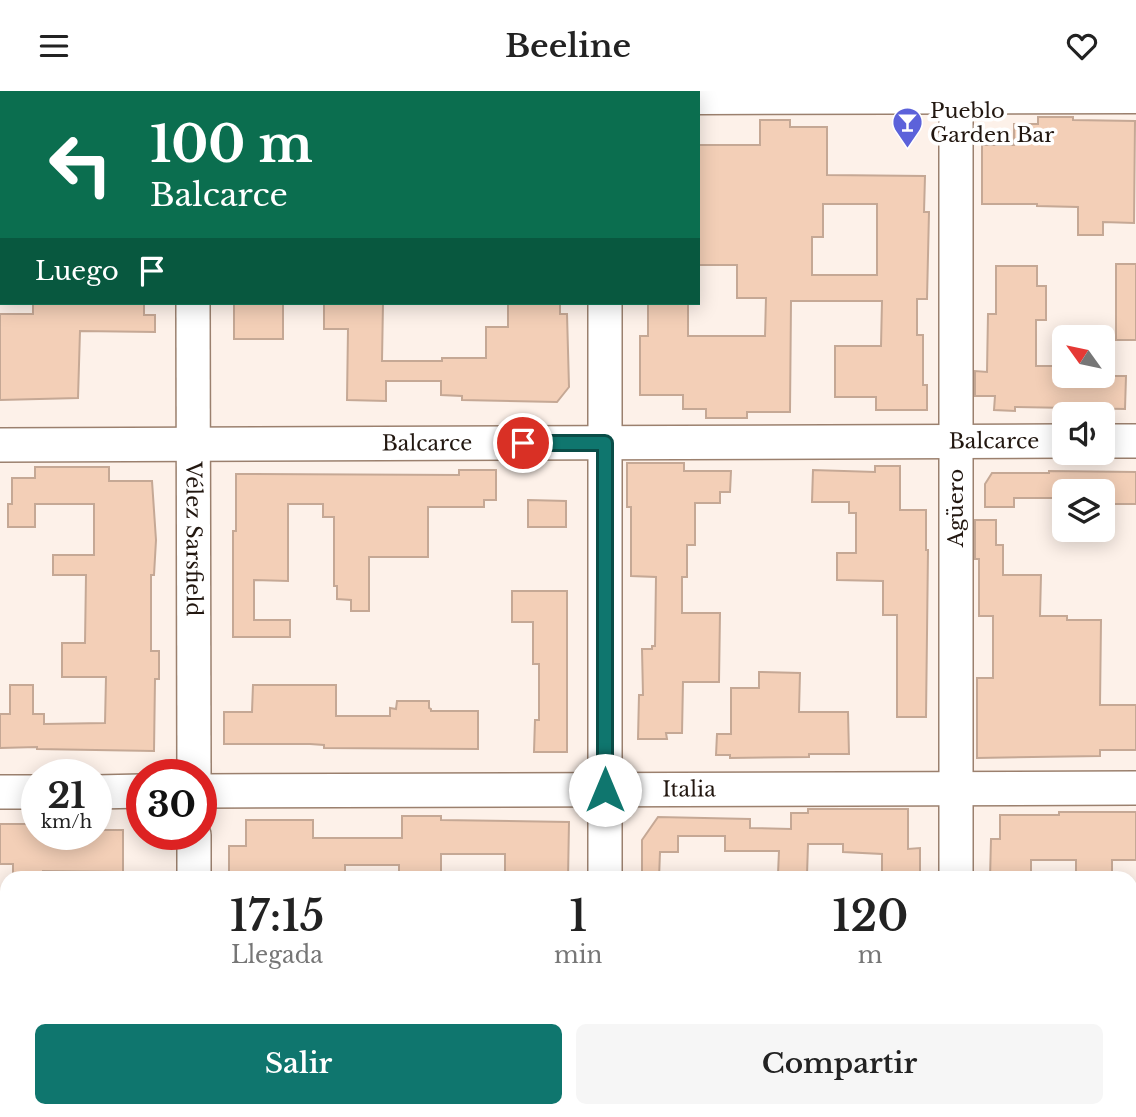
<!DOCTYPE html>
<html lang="es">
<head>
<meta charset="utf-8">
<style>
	:root { --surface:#fff; --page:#f6f6f6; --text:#222; --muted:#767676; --accent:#0f766e }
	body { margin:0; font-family:"Libre Baskerville",serif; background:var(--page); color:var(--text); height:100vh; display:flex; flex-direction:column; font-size:26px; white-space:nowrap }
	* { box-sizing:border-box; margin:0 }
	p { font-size:23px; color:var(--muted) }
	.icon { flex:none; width:38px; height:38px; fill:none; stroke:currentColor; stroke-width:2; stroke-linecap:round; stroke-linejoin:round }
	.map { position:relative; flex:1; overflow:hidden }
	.drawer { position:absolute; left:0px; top:780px; width:1138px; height:247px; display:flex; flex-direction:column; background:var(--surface); border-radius:21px 21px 0 0; box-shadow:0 4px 18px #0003 }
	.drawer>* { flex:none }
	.hud { position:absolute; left:0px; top:0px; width:700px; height:214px; box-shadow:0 4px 18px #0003; background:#0b6e4f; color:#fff; overflow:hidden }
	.needle { width:46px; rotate:303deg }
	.buttons { position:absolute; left:1052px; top:234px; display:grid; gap:14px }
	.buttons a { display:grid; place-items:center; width:63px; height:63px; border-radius:10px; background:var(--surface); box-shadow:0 4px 18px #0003; font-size:35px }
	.speed { position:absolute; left:21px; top:668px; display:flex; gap:14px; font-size:35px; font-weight:700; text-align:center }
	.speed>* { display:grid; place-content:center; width:91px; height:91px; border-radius:50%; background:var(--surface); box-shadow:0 4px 18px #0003; line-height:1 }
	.speed small { font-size:18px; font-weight:400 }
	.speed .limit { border:10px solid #d22; background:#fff; color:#111 }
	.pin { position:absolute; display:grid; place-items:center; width:60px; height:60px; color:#fff; margin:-30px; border:4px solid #fff; border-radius:50%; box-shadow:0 2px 7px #0007 }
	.me { position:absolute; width:77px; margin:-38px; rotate:0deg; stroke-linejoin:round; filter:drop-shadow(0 0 5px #0008) }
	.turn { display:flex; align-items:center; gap:24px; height:147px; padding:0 35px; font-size:32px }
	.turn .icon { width:91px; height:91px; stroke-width:2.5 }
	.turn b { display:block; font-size:49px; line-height:60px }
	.then { display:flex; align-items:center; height:66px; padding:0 35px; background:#0003; gap:14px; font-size:26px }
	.eta { display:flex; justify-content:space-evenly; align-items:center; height:119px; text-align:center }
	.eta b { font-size:42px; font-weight:600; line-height:49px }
	.button { display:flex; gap:14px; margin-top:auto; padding:14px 35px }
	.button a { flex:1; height:80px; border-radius:10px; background:var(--accent); color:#fff; font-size:28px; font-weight:600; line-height:80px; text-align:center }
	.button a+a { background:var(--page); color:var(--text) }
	header { display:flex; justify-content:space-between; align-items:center; height:91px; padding:0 35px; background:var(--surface); font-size:32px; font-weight:600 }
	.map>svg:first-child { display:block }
	.building { fill:#f3cfb7; stroke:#c5a895; stroke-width:2; fill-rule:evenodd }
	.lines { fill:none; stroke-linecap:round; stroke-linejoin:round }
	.minor-casing { stroke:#9b806e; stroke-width:36 }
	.major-casing { stroke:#9b806e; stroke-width:41 }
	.minor { stroke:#fff; stroke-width:33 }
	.major { stroke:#fff; stroke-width:38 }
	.route-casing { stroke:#0a4d48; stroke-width:18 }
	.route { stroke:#0f766e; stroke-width:12 }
	.labels { text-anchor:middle; stroke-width:7; stroke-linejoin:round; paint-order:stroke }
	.poi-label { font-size:21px; fill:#221710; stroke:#fff; text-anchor:start }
	.street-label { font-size:21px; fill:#221710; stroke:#fff }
</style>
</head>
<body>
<header><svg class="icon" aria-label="menu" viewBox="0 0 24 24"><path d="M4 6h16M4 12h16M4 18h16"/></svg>Beeline<svg class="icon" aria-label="heart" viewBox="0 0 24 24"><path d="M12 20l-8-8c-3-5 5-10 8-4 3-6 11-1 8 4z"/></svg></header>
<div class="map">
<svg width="1136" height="1026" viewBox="0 0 1136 1026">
	<rect width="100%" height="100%" fill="#fdf1e9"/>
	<!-- building -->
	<g class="building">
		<polygon points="1038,26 1073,26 1073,29 1135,30 1134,132 1103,131 1103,144 1078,144 1078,116 1037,115 1037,113 982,113 982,54 1014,54 1014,33 1038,33"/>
		<path d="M760,29h30v7h37v48l98,1 -1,36h5l-2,87h-10v36h6v50h4v25h-51v-13h-41v-51h46l1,-45h-91l-1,111h-43v6h-41v-9h-23v-14h-43v-59h8v-33h40v33h77l1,-38h-29v-33h-39v-120h62zM823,113h54v71h-65v-38h11z"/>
		<rect x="1116" y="173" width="20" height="76"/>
		<polygon points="996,175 1037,175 1037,195 1046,195 1046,229 1036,229 1036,275 1064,275 1064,285 1126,285 1125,318 1015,316 1015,320 994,319 995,305 975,305 975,280 987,281 988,223 996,223"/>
		<polygon points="33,212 144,212 144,224 155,224 155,241 80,240 78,307 0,309 0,223 33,223"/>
		<rect x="234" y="212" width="49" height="36"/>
		<polygon points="324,212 383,212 382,270 442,270 442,267 486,267 486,236 508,236 508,212 560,212 560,223 567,223 569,296 557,311 462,309 462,305 441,304 441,290 386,290 386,310 347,309 348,238 324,238"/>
		<polygon points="627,372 684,372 684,380 731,380 730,401 720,401 720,412 695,412 695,454 687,454 687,486 682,486 682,522 720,522 719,591 683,591 682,642 666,642 667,648 638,648 639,604 643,604 642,558 652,558 652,555 655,555 656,486 631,485 631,416 627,416"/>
		<polygon points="875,375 900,375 900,419 926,419 926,459 928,459 926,626 897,626 897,524 883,524 883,490 837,489 837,462 856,462 856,422 849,422 849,411 812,411 813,379 875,381"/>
		<polygon points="35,376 109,376 109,390 152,390 156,449 154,484 151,484 151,560 159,560 159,588 155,588 154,660 37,658 37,656 0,657 0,623 10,623 10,594 33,594 33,623 44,623 44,633 105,632 106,586 62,586 62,552 85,552 86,484 53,484 53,464 94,464 94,413 35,413 35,436 8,436 8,413 12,413 12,387 35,387"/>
		<polygon points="459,379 496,379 496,409 484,409 484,416 428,416 428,466 369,466 369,520 351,520 351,509 337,508 337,495 334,495 334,426 323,426 323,413 288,413 288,490 254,489 254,529 290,529 290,546 233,546 233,440 236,440 236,383 459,384"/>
		<polygon points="1049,380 1136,381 1136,413 1113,413 1113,409 1102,409 1102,401 1064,401 1064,407 1014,407 1014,416 985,416 985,393 992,382 1049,382"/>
		<polygon points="528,409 566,410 566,436 528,436"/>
		<polygon points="975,429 996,429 996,454 1003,454 1003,484 1041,484 1040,525 1067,525 1067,529 1101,529 1100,614 1136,614 1136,659 1100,659 1100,665 977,667 977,587 993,587 993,525 979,525 979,468 975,468"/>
		<polygon points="512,500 567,500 567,661 534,661 535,629 539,629 539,573 533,573 533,531 512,531"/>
		<polygon points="759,581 800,582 799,621 848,621 849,663 809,663 809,666 730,667 730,664 716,664 717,643 731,643 731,597 759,597"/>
		<polygon points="253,594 336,594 336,625 390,625 390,617 396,618 397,610 429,610 429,617 431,618 431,620 478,620 478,658 324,657 324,654 310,653 224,653 224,621 252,621"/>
		<polygon points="808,718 908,718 908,758 920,757 920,788 882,788 882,763 843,761 843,753 808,753 807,784 778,783 779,760 725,760 725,745 678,745 678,761 660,761 659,788 642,788 642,749 658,726 750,728 750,737 791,738 791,722 808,722"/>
		<polygon points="1059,721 1136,721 1136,769 1112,769 1112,781 1076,781 1076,769 1031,769 1031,788 990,788 991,748 1000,748 1000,724 1059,724"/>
		<polygon points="402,725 441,725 441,729 569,731 568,788 505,786 505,763 441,763 441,781 399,781 399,774 345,774 345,788 229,786 229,755 246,755 246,729 313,729 313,747 402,747"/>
		<polygon points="0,733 37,733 37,744 96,744 96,739 123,739 123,781 43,780 43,788 13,788 13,773 0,773"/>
	</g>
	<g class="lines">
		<defs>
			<g id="minor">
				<polyline points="605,0 605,2"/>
				<path id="s1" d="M193,212l1,472"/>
				<polyline points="605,212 605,788"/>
				<polyline points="1102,350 1136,350"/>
				<path id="s2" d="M0,354l1064,-4"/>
				<path id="s3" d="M201,700l935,-3"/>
				<polyline points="0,701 37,701"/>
				<polyline points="96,701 142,700"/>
				<polyline points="194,788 194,744"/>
				<polyline points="956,788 956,0"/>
				<polyline points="606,1020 606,1026"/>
				<polyline points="194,1026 194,1020"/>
				<polyline points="956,1026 956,1020"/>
			</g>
			<g id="major">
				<polyline points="698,4 1136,3"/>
				<polyline points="0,6 2,6"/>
			</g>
		</defs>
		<!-- minor casing -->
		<use href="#minor" class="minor-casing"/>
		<!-- major casing -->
		<use href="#major" class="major-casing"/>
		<!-- minor -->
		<use href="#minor" class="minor"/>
		<!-- major -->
		<use href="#major" class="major"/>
	</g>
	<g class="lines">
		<defs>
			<polyline id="route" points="523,352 605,352 605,699"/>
		</defs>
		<!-- route casing -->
		<use href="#route" class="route-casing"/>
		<!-- route -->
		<use href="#route" class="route"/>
	</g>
	<!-- icons -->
	<defs>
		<symbol id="bar-pin" viewBox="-11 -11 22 30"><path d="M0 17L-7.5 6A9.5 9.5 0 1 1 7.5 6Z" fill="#5c62da" stroke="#fff"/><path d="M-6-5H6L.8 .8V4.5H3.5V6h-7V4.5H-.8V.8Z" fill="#fff"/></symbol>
	</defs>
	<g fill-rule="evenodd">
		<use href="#bar-pin" x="890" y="14" width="35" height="47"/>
	</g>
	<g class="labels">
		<!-- poi labels -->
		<g class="poi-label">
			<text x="930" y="27">Pueblo<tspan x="930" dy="24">Garden Bar</tspan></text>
		</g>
		<!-- street labels -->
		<g class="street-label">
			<text dy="7" stroke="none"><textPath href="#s2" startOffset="994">Balcarce</textPath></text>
			<text dy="7" stroke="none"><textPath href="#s2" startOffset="427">Balcarce</textPath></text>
			<text transform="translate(956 417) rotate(-90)" y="7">Agüero</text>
			<text dy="7" stroke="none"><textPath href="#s1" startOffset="236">Vélez Sarsfield</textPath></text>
			<text dy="7" stroke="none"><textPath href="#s3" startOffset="488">Italia</textPath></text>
		</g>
	</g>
</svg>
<div class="buttons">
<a><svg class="needle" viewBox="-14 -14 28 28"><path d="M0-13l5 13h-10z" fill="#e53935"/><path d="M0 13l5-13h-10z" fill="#767676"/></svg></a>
<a><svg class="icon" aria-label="sound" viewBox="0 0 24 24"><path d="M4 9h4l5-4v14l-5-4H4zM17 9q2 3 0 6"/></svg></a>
<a><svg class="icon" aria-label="layers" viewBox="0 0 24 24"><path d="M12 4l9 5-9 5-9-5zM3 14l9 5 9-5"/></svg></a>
</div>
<div class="speed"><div>21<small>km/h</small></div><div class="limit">30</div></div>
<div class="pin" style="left:523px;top:352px;background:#d93025"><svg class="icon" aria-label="arrive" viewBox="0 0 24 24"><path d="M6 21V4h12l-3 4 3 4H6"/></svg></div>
<svg class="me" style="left:605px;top:699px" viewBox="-20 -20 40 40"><circle r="19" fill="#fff"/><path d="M0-13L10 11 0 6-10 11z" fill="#0f766e"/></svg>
<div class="hud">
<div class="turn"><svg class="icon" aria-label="left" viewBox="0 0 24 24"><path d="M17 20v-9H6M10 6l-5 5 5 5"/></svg><div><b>100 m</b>Balcarce</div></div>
<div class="then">Luego<svg class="icon" aria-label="arrive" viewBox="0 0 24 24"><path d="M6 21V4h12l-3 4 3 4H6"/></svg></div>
</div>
<section class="drawer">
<div class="eta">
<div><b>17:15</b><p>Llegada</p></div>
<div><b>1</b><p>min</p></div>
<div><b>120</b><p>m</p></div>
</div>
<div class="button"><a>Salir</a><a>Compartir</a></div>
</section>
</div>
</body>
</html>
